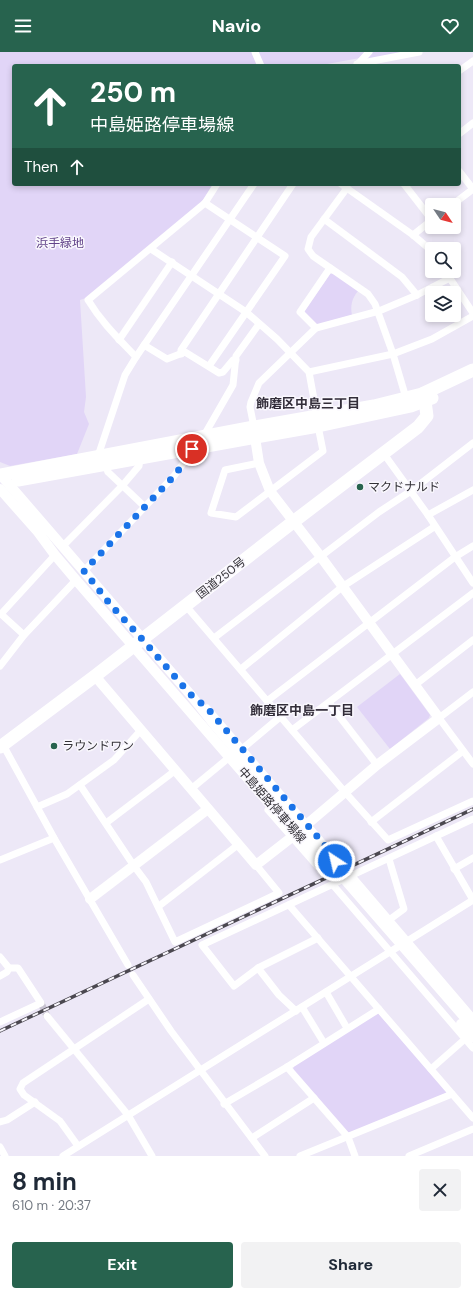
<!DOCTYPE html>
<html lang="en">
<head>
<meta charset="utf-8">
<style>
	:root { --surface:#fff; --page:#f2f2f3; --text:#1f2937; --muted:#747a83; --accent:#27634e }
	body { margin:0; font-family:"DM Sans","Noto Sans JP",sans-serif; background:var(--page); color:var(--text); height:100vh; display:flex; flex-direction:column; font-size:15px; white-space:nowrap }
	* { box-sizing:border-box; margin:0 }
	p { font-size:13px; color:var(--muted) }
	.icon { flex:none; width:22px; height:22px; fill:none; stroke:currentColor; stroke-width:2; stroke-linecap:round; stroke-linejoin:round }
	.map { position:relative; height:1104px; overflow:hidden }
	.panel { display:flex; flex-direction:column; background:var(--surface); flex:1 }
	.panel>* { flex:none }
	.top-card { position:absolute; left:12px; top:12px; width:449px; height:122px; border-radius:4px; box-shadow:0 2px 6px #0003; background:#27634e; color:#fff; overflow:hidden }
	.needle { width:26px; rotate:125deg }
	.controls { position:absolute; left:425px; top:146px; display:grid; gap:8px }
	.controls a { display:grid; place-items:center; width:36px; height:36px; border-radius:4px; background:var(--surface); box-shadow:0 2px 6px #0003; font-size:20px }
	.pin { position:absolute; display:grid; place-items:center; width:34px; height:34px; color:#fff; margin:-17px; border:2px solid #fff; border-radius:50%; box-shadow:0 1px 4px #0007 }
	.me { position:absolute; width:44px; margin:-22px; rotate:325deg; stroke-linejoin:round; filter:drop-shadow(0 0 3px #0008) }
	.turn { display:flex; align-items:center; gap:14px; height:84px; padding:0 12px; font-size:18px }
	.turn .icon { width:52px; height:52px; stroke-width:2.5 }
	.turn b { display:block; font-size:28px; line-height:34px }
	.then { display:flex; align-items:center; height:38px; padding:0 12px; background:#0003; gap:8px; font-size:15px }
	.round { display:grid; place-items:center; flex:none; width:42px; height:42px; border-radius:4px; background:var(--page) }
	.head { display:flex; align-items:center; justify-content:space-between; height:68px; padding:0 12px }
	h1 { font-size:24px; font-weight:700; line-height:30px }
	.button { display:flex; gap:8px; margin-top:auto; padding:8px 12px }
	.button a { flex:1; height:46px; border-radius:4px; background:var(--accent); color:#fff; font-size:16px; font-weight:700; line-height:46px; text-align:center }
	.button a+a { background:var(--page); color:var(--text) }
	header { display:flex; justify-content:space-between; align-items:center; height:52px; padding:0 12px; background:var(--accent); color:#fff; font-size:18px; font-weight:700 }
	.map>svg:first-child { display:block }
	.green { fill:#e1d5f7 }
	.lines { fill:none; stroke-linecap:round; stroke-linejoin:round }
	.street-tunnel { stroke:#c8c3d1; stroke-width:7; stroke-dasharray:7 3.5; stroke-linecap:butt }
	.street { stroke:#fff; stroke-width:7 }
	.secondary { stroke:#fff; stroke-width:10 }
	.highway { stroke:#fff; stroke-width:13 }
	.rail-casing { stroke:#4b4850; stroke-width:3.5 }
	.rail { stroke:#f9f7fd; stroke-width:2; stroke-dasharray:6; stroke-linecap:butt }
	.route { stroke:#1a73e8; stroke-width:7; stroke-dasharray:0 12.6 }
	.poi-dot { fill:#27634e; stroke:#f9f7fd; stroke-width:1.5 }
	.labels { text-anchor:middle; stroke-width:3; stroke-linejoin:round; paint-order:stroke }
	.park-label { font-size:12px; fill:#624389; stroke:#f9f7fd }
	.poi-label { font-size:12px; fill:#333137; stroke:#f9f7fd; text-anchor:start }
	.street-label { font-size:12px; fill:#333137; stroke:#f9f7fd }
	.neighbourhood-label { font-size:13px; font-weight:bold; fill:#322d39; stroke:#f9f7fd }
</style>
</head>
<body>
<header><svg class="icon" aria-label="menu" viewBox="0 0 24 24"><path d="M4 6h16M4 12h16M4 18h16"/></svg>Navio<svg class="icon" aria-label="heart" viewBox="0 0 24 24"><path d="M12 20l-8-8c-3-5 5-10 8-4 3-6 11-1 8 4z"/></svg></header>
<div class="map">
<svg width="473" height="1104" viewBox="0 0 473 1104">
	<rect width="100%" height="100%" fill="#ede8f7"/>
	<!-- green -->
	<g class="green">
		<polygon points="0,0 254,0 252,2 257,14 14,14 14,132 214,132 201,151 89,245 80,248 86,345 84,360 89,372 77,402 10,414 0,410"/>
		<polygon points="258,0 406,0 368,8 360,6 316,14 264,14"/>
		<path d="M330,222h4l24,17c-6,7 -8,15 -6,24l-35,10 -12,-12v-3z"/>
		<polygon points="400,622 430,663 429,666 390,697 357,655"/>
		<polygon points="378,961 447,1039 445,1042 350,1081 346,1079 293,1018 294,1014"/>
	</g>
	<g class="lines">
		<!-- street-tunnel -->
		<polyline class="street-tunnel" points="41,951 47,964"/>
		<!-- street -->
		<g class="street">
			<polyline points="255,0 261,14"/>
			<polyline points="357,12 419,0"/>
			<polyline points="357,13 369,0"/>
			<polyline points="459,19 473,9"/>
			<polyline points="459,82 473,71"/>
			<polyline points="459,119 473,137"/>
			<polyline points="341,132 413,183 432,199"/>
			<polyline points="404,132 432,168"/>
			<polyline points="347,136 311,185 308,197 313,204 368,242 375,252 393,302 406,346"/>
			<polyline points="205,151 285,204 209,314"/>
			<polyline points="452,153 473,137"/>
			<polyline points="324,167 402,225 417,243"/>
			<polyline points="413,183 432,168"/>
			<polyline points="151,197 246,260 277,287 309,320 317,364"/>
			<polyline points="445,219 473,261"/>
			<polyline points="316,276 300,260 330,216"/>
			<polyline points="119,288 172,210"/>
			<polyline points="144,293 167,307 185,300 219,321 223,320 233,308 236,308"/>
			<polyline points="181,302 181,298 293,132"/>
			<path d="M136,305c-18,-19 -34,-34 -48,-57l117,-97 12,-19"/>
			<polyline points="309,320 393,302 432,287 473,264"/>
			<polyline points="254,375 250,355 251,350 259,331 316,276 379,259 417,243 450,226"/>
			<polyline points="206,385 206,380 233,333 236,304 259,272"/>
			<polyline points="384,402 428,463 473,531"/>
			<polyline points="98,404 125,323 136,305 254,132"/>
			<polyline points="259,411 225,418 211,461 236,465 323,399 318,374"/>
			<polyline points="105,413 108,420 145,455"/>
			<polyline points="428,463 473,438"/>
			<polyline points="63,494 122,434 139,414 140,407"/>
			<polyline points="84,519 174,424 187,406 192,397"/>
			<polyline points="186,554 344,739 388,788 473,749"/>
			<polyline points="24,583 1,562 55,503"/>
			<polyline points="214,586 379,460 411,439 473,391"/>
			<polyline points="0,614 24,583 76,528"/>
			<polyline points="241,617 342,535 434,475"/>
			<polyline points="415,633 473,588"/>
			<polyline points="473,640 439,666 473,712"/>
			<polyline points="267,649 455,505 473,494"/>
			<polyline points="329,651 377,713"/>
			<polyline points="207,656 334,804 335,809 322,817 318,815 268,758"/>
			<polyline points="292,678 473,541"/>
			<polyline points="2,691 54,786 128,913"/>
			<polyline points="242,697 280,665"/>
			<polyline points="80,733 134,814 146,830 175,890 279,841 256,813"/>
			<polyline points="191,737 226,708"/>
			<polyline points="37,755 67,742 114,708 141,678"/>
			<polyline points="371,770 463,699"/>
			<polyline points="106,771 176,718"/>
			<polyline points="436,784 473,848"/>
			<polyline points="389,807 404,857 389,868"/>
			<polyline points="0,808 54,786"/>
			<polyline points="454,817 473,806"/>
			<polyline points="351,823 473,966"/>
			<polyline points="333,833 473,996"/>
			<polyline points="289,853 473,1066"/>
			<polyline points="159,854 239,792"/>
			<polyline points="318,886 258,916 234,934 202,893 473,767"/>
			<polyline points="0,905 9,916 18,916 41,951 0,970"/>
			<polyline points="258,916 279,943 296,959"/>
			<polyline points="133,923 171,979 265,1104"/>
			<polyline points="0,924 7,920 9,916"/>
			<polyline points="326,940 347,976"/>
			<polyline points="302,955 324,991"/>
			<polyline points="47,964 128,1063 152,1104"/>
			<polyline points="287,1015 348,1085 355,1104"/>
			<polyline points="431,1017 465,987"/>
			<polyline points="224,1052 287,1015 379,957"/>
			<polyline points="0,1070 7,1068 35,1050"/>
			<polyline points="252,1086 314,1046"/>
			<polyline points="78,1094 60,1069 24,1043 20,1037 23,1031 149,947"/>
			<polyline points="0,1095 5,1104"/>
			<polyline points="63,1104 473,848"/>
			<polyline points="300,1104 452,1042"/>
			<polyline points="409,1104 473,1077"/>
		</g>
		<!-- secondary -->
		<g class="secondary">
			<polyline points="0,422 190,642 213,671 346,829 473,975"/>
			<polyline points="0,437 38,480 55,503 76,528 327,818"/>
			<polyline points="95,624 256,813 292,785 377,713 439,666 321,505 270,439 259,411 254,379"/>
			<polyline points="90,847 208,757"/>
			<polyline points="461,972 473,985"/>
		</g>
		<!-- highway -->
		<g class="highway">
			<polyline points="0,423 254,375 374,354 422,342 473,318"/>
			<polyline points="18,428 318,374 411,354 432,346"/>
			<polyline points="0,695 95,624 293,470 418,375 427,364 425,349 422,342"/>
		</g>
		<defs>
			<polyline id="rail" points="0,979 473,757"/>
		</defs>
		<!-- rail casing -->
		<use href="#rail" class="rail-casing"/>
		<!-- rail -->
		<use href="#rail" class="rail"/>
	</g>
	<g class="lines">
		<!-- route -->
		<polyline class="route" points="192,397 188,406 174,424 84,519 110,552 142,587 190,642 208,657 334,804 335,809"/>
	</g>
	<!-- markers -->
	<g class="poi-dot">
		<circle cx="360" cy="435" r="4"/>
		<circle cx="54" cy="694" r="4"/>
	</g>
	<g class="labels">
		<!-- park labels -->
		<g class="park-label">
			<text x="60" y="195">浜手緑地</text>
		</g>
		<!-- poi labels -->
		<g class="poi-label">
			<text x="368" y="439">マクドナルド</text>
			<text x="62" y="698">ラウンドワン</text>
		</g>
		<!-- street labels -->
		<g class="street-label">
			<text transform="translate(221 526) rotate(-38)" y="4">国道250号</text>
			<text transform="translate(272 753) rotate(49)" y="4">中島姫路停車場線</text>
		</g>
		<!-- neighbourhood labels -->
		<g class="neighbourhood-label">
			<text x="308" y="356">飾磨区中島三丁目</text>
			<text x="302" y="663">飾磨区中島一丁目</text>
		</g>
	</g>
</svg>
<div class="controls">
<a><svg class="needle" viewBox="-14 -14 28 28"><path d="M0-13l5 13h-10z" fill="#e53935"/><path d="M0 13l5-13h-10z" fill="#747a83"/></svg></a>
<a><svg class="icon" aria-label="search" viewBox="0 0 24 24"><circle cx="10" cy="10" r="6"/><path d="M15 15l6 6"/></svg></a>
<a><svg class="icon" aria-label="layers" viewBox="0 0 24 24"><path d="M12 4l9 5-9 5-9-5zM3 14l9 5 9-5"/></svg></a>
</div>
<div class="pin" style="left:192px;top:397px;background:#d93025"><svg class="icon" aria-label="arrive" viewBox="0 0 24 24"><path d="M6 21V4h12l-3 4 3 4H6"/></svg></div>
<svg class="me" style="left:335px;top:809px" viewBox="-20 -20 40 40"><circle r="17" fill="#1a73e8" stroke="#fff" stroke-width="3"/><path d="M0-11L8 9 0 5-8 9z" fill="#fff"/></svg>
<div class="top-card">
<div class="turn"><svg class="icon" aria-label="ahead" viewBox="0 0 24 24"><path d="M12 20V5M6 11l6-6 6 6"/></svg><div><b>250 m</b>中島姫路停車場線</div></div>
<div class="then">Then<svg class="icon" aria-label="ahead" viewBox="0 0 24 24"><path d="M12 20V5M6 11l6-6 6 6"/></svg></div>
</div>
</div>
<section class="panel">
<div class="head"><div><h1>8 min</h1><p>610 m · 20:37</p></div><a class="round"><svg class="icon" aria-label="close" viewBox="0 0 24 24"><path d="M6 6l12 12M18 6L6 18"/></svg></a></div>
<div class="button"><a>Exit</a><a>Share</a></div>
</section>
</body>
</html>
